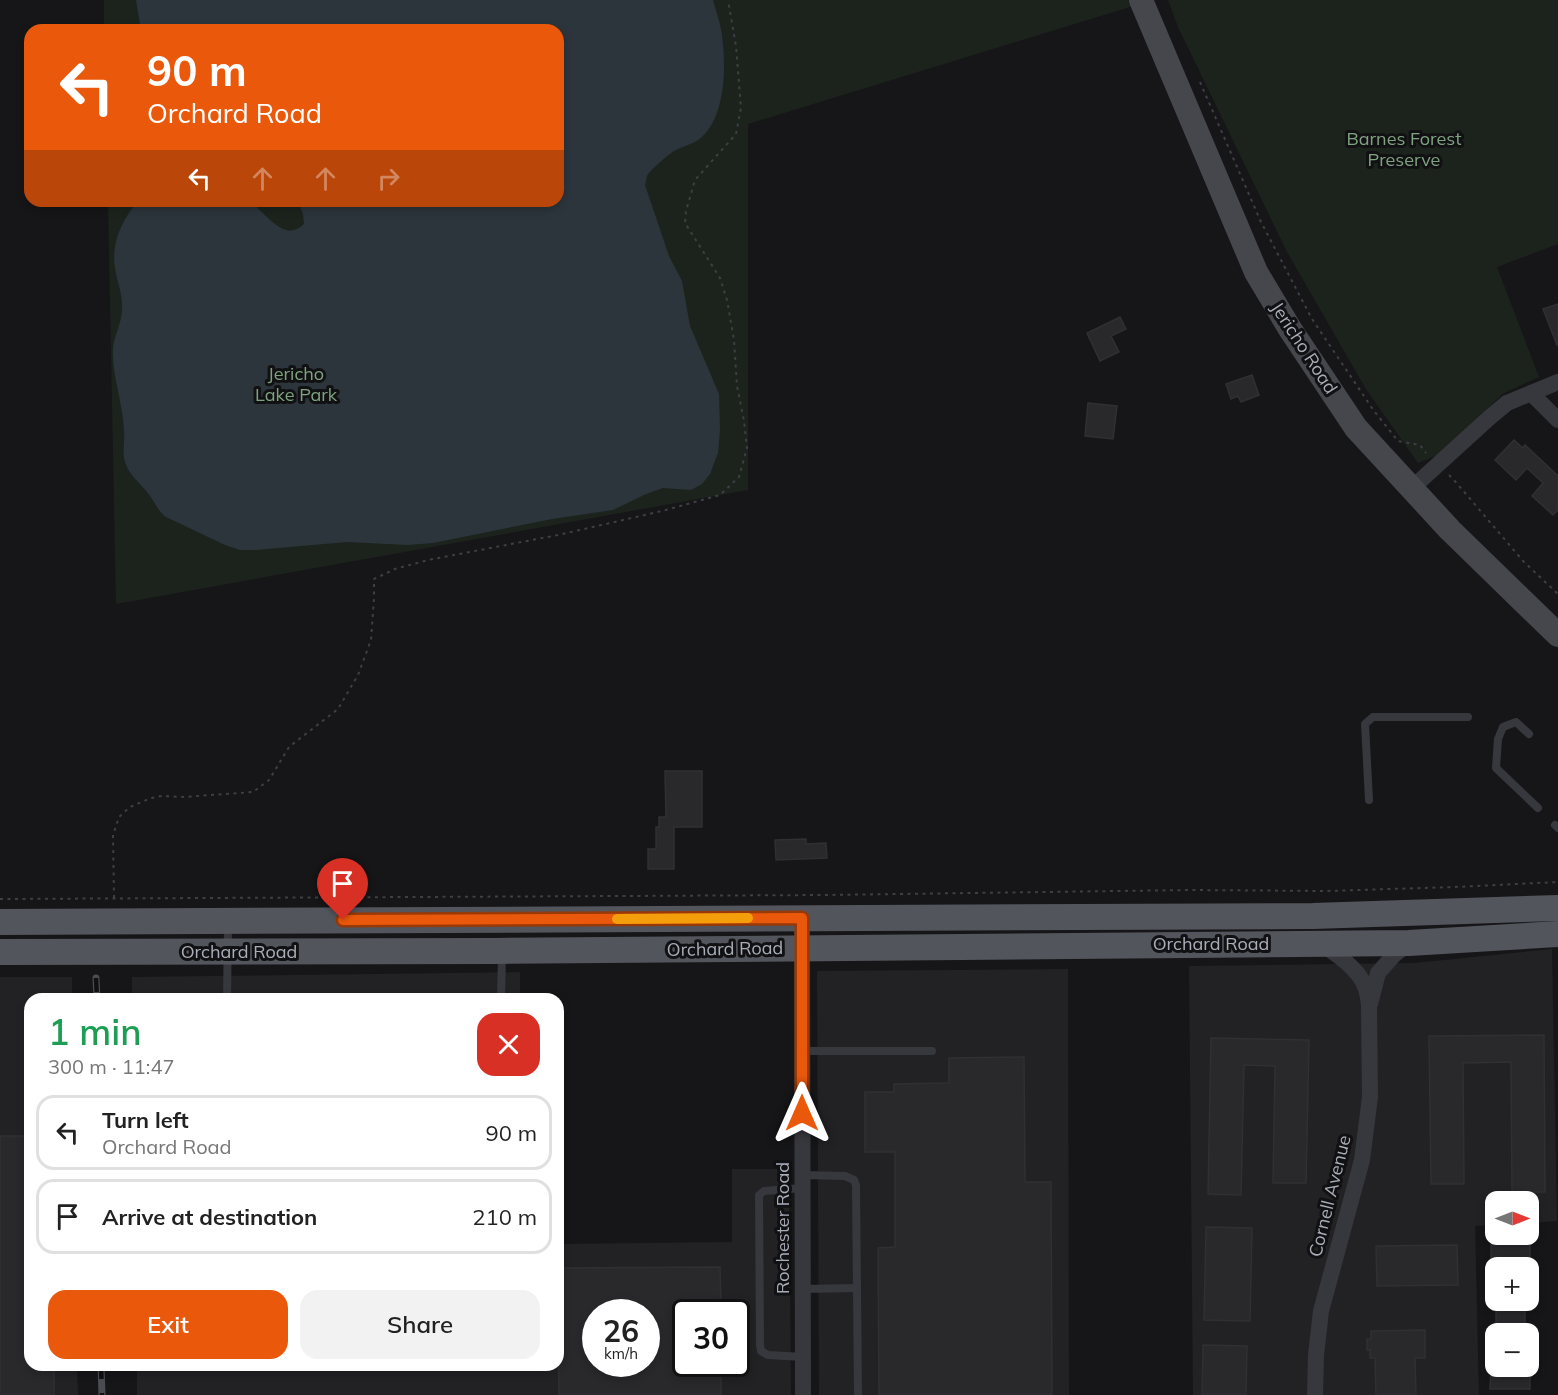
<!DOCTYPE html>
<html lang="en">
<head>
<meta charset="utf-8">
<style>
	:root { --surface:#fff; --page:#f2f2f2; --text:#222; --muted:#767676; --line:#e0e0e0; --accent:#ea580c }
	body { margin:0; font-family:Mulish,sans-serif; background:var(--page); color:var(--text); height:100vh; display:flex; flex-direction:column; font-size:22px; white-space:nowrap }
	* { box-sizing:border-box; margin:0 }
	p { font-size:20px; color:var(--muted) }
	.icon { flex:none; width:33px; height:33px; fill:none; stroke:currentColor; stroke-width:2; stroke-linecap:round; stroke-linejoin:round }
	.map { position:relative; flex:1; overflow:hidden }
	.details { position:absolute; left:24px; top:993px; width:540px; height:378px; display:flex; flex-direction:column; background:var(--surface); border-radius:18px; box-shadow:0 3px 9px #0003 }
	.details>* { flex:none }
	.guide { position:absolute; left:24px; top:24px; width:540px; height:183px; border-radius:18px; box-shadow:0 3px 9px #0003; background:#ea580c; color:#fff; overflow:hidden }
	.needle { width:39px; rotate:90deg }
	.tools { position:absolute; left:1485px; top:1191px; display:grid; gap:12px }
	.tools a { display:grid; place-items:center; width:54px; height:54px; border-radius:12px; background:var(--surface); box-shadow:0 3px 9px #0003; font-size:30px }
	.speed { position:absolute; left:582px; top:1299px; display:flex; gap:12px; font-size:30px; font-weight:700; text-align:center }
	.speed>* { display:grid; place-content:center; width:78px; height:78px; border-radius:50%; background:var(--surface); box-shadow:0 3px 9px #0003; line-height:1 }
	.speed small { font-size:15px; font-weight:400 }
	.speed .limit { border:3px solid #111; border-radius:9px; background:#fff; color:#111 }
	.pin { position:absolute; display:grid; place-items:center; width:51px; height:51px; color:#fff; margin:-62px -26px; border-radius:50% 50% 50% 0; rotate:-45deg; box-shadow:0 0 6px #0007 }
	.pin .icon { rotate:45deg }
	.me { position:absolute; width:66px; margin:-33px; rotate:0deg; stroke-linejoin:round; filter:drop-shadow(0 0 4px #0008) }
	.turn { display:flex; align-items:center; gap:21px; height:126px; padding:0 24px; font-size:27px }
	.turn .icon { width:78px; height:78px; stroke-width:2.5 }
	.turn b { display:block; font-size:42px; line-height:51px }
	.lanes { display:flex; align-items:center; height:57px; padding:0 24px; background:#0003; justify-content:center; gap:30px; direction:ltr }
	.lanes .off { opacity:.35 }
	.round { display:grid; place-items:center; flex:none; width:63px; height:63px; border-radius:18px; background:var(--page) }
	.summary { display:flex; align-items:center; justify-content:space-between; height:102px; padding:0 24px }
	h1 { font-size:36px; font-weight:600; line-height:45px; color:#1e9e55 }
	.action { display:flex; gap:12px; margin-top:auto; padding:12px 24px }
	.action a { flex:1; height:69px; border-radius:18px; background:var(--accent); color:#fff; font-size:24px; font-weight:600; line-height:69px; text-align:center }
	.action a+a { background:var(--page); color:var(--text) }
	ul { padding:0; list-style:none }
	li { display:flex; align-items:center; gap:18px; height:75px; margin:0 12px 9px; padding:0 12px; border:3px solid var(--line); border-radius:18px }
	li div { flex:1 }
	li b { display:block; font-size:22px }
	li em { font-style:normal }
	.map>svg:first-child { display:block }
	.built { fill:#222225; fill-rule:evenodd }
	.green { fill:#1c231d }
	.water { fill:#2c353c }
	.building { fill:#29292c; stroke:#303034; stroke-width:1.5; fill-rule:evenodd }
	.lines { fill:none; stroke-linecap:round; stroke-linejoin:round }
	.path { stroke:#3d3f44; stroke-width:2; stroke-dasharray:3 4.5; stroke-linecap:butt }
	.lane { stroke:#37383d; stroke-width:8 }
	.street { stroke:#37383d; stroke-width:16 }
	.secondary { stroke:#45474d; stroke-width:24 }
	.primary { stroke:#53555c; stroke-width:26 }
	.rail-casing { stroke:#4a4c52; stroke-width:7 }
	.rail { stroke:#111113; stroke-width:4.5; stroke-dasharray:14; stroke-linecap:butt }
	.route-casing { stroke:#983908; stroke-width:15 }
	.route { stroke:#ea580c; stroke-width:10 }
	.slow { stroke:#f59e0b; stroke-width:10 }
	.labels { text-anchor:middle; stroke-width:6; stroke-linejoin:round; paint-order:stroke }
	.park-label { font-size:18px; fill:#7fa381; stroke:#111113 }
	.street-label { font-size:18px; fill:#a8adb8; stroke:#111113 }
</style>
</head>
<body>
<div class="map">
<svg width="1558" height="1395" viewBox="0 0 1558 1395">
	<rect width="100%" height="100%" fill="#161618"/>
	<!-- built -->
	<g class="built">
		<polygon points="1552,949 1557,1221 1529,1223 1528,1202 1496,1202 1495,1225 1475,1226 1479,1395 1193,1395 1189,966 1414,963"/>
		<polygon points="1068,969 1069,1395 819,1395 817,971"/>
		<polygon points="520,972 520,999 132,999 132,977"/>
		<polygon points="0,977 72,977 72,999 30,999 30,1365 77,1365 78,1395 0,1395"/>
		<path d="M732,1169h57l2,226h-654v-30h421v-121l174,-2zM596,1312h50v52h-50zM686,1312h50v52h-50z"/>
	</g>
	<!-- green -->
	<g class="green">
		<polygon points="104,0 1141,0 1143,3 748,124 748,490 116,604 108,201 558,201 558,30 104,30"/>
		<polygon points="1168,0 1558,0 1558,244 1497,267 1539,377 1504,393 1438,455 1418,463 1366,389 1287,252 1178,27"/>
	</g>
	<!-- water -->
	<path class="water" d="M136,0h577c3,12 8,24 9,36 4,29 4,79 -20,101 -8,7 -19,9 -28,14 -6,4 -24,19 -27,25 -1,3 -1,6 -2,9l24,71 13,25 8,45 29,68 1,36 -2,23 -8,21 -8,10 -11,6 -28,-2 -17,6 -33,16 -61,9 -119,24 -25,2 -61,-3 -91,8h-16l-15,-5 -59,-28c-9,-7 -12,-17 -19,-25 -8,-10 -18,-17 -22,-30 -3,-10 0,-21 -1,-31 -1,-28 -12,-55 -11,-82 1,-14 9,-26 9,-40 1,-15 -5,-27 -7,-41 -4,-25 7,-48 23,-67 15,0 106,-3 112,1 16,10 34,42 54,22l-1,-10 -5,-13h260v-171h-417z"/>
	<!-- building -->
	<g class="building">
		<polygon points="1558,304 1558,345 1557,345 1543,309"/>
		<polygon points="1120,317 1126,329 1111,336 1119,352 1100,361 1087,333"/>
		<polygon points="1252,375 1259,395 1241,402 1238,396 1231,399 1226,384"/>
		<polygon points="1088,403 1117,406 1113,439 1085,436"/>
		<polygon points="1514,440 1523,448 1525,445 1558,476 1558,510 1553,515 1532,496 1543,483 1527,468 1516,480 1495,460"/>
		<polygon points="665,771 702,771 702,827 674,827 674,869 648,869 648,849 656,849 656,827 659,827 659,817 666,817"/>
		<polygon points="806,839 806,844 826,843 827,858 776,860 775,840"/>
		<polygon points="1544,1035 1545,1192 1512,1192 1511,1062 1463,1063 1464,1184 1431,1184 1429,1036"/>
		<polygon points="1211,1038 1309,1040 1306,1183 1273,1183 1275,1066 1244,1065 1241,1195 1208,1194"/>
		<polygon points="1024,1057 1025,1182 1051,1182 1052,1395 879,1395 878,1248 895,1247 895,1152 865,1152 865,1092 894,1092 894,1084 949,1083 949,1058"/>
		<polygon points="0,1136 30,1136 30,1365 54,1365 54,1395 0,1395"/>
		<polygon points="1206,1227 1252,1228 1250,1321 1204,1320"/>
		<rect x="1491" y="1240" width="39" height="28"/>
		<polygon points="1457,1245 1458,1285 1377,1286 1376,1246"/>
		<path d="M720,1267l1,45h-35v52h35v31h-162l-1,-127zM596,1312h50v52h-50z"/>
		<rect x="1496" y="1300" width="29" height="34"/>
		<polygon points="1425,1330 1425,1358 1415,1358 1416,1395 1376,1395 1375,1358 1370,1358 1370,1350 1367,1350 1367,1339 1371,1339 1371,1331"/>
		<polygon points="1203,1345 1247,1346 1246,1395 1202,1395"/>
		<polygon points="1491,1366 1530,1366 1530,1389 1490,1389"/>
	</g>
	<g class="lines">
		<!-- path -->
		<g class="path">
			<polyline points="1200,82 1261,222 1312,319 1374,411 1398,441 1420,445 1426,453"/>
			<polyline points="1449,475 1454,480 1524,562 1558,594"/>
			<polyline points="114,898 113,835 119,817 130,807 151,798 162,796 184,797 253,792 269,780 289,747 338,709 358,675 371,640 374,598 374,579 395,569 428,560 558,535 662,511 720,495 739,477 747,448 744,421 737,386 734,340 727,300 720,278 685,223 686,211 695,180 736,134 741,108 736,46 728,0"/>
			<polyline points="0,899 826,895 1190,890 1326,891 1455,887 1558,882"/>
		</g>
		<!-- lane -->
		<g class="lane">
			<polyline points="1529,734 1516,722 1503,727 1498,739 1496,768 1538,808"/>
			<polyline points="1369,800 1365,724 1373,717 1468,717"/>
			<polyline points="1555,825 1558,828"/>
			<polyline points="227,999 228,925"/>
			<polyline points="501,999 502,954"/>
			<polyline points="802,1051 932,1051"/>
			<polyline points="802,1175 845,1176 854,1180 856,1185 858,1395"/>
			<polyline points="803,1188 764,1191 759,1195 760,1345 761,1351 768,1355 803,1357"/>
			<polyline points="803,1289 857,1288"/>
		</g>
		<!-- street -->
		<g class="street">
			<polyline points="1531,393 1558,420"/>
			<polyline points="1411,489 1489,418 1507,403 1558,382"/>
			<polyline points="802,918 803,1395"/>
			<polyline points="1370,1004 1378,973 1394,955 1409,943"/>
			<path d="M1315,1395l1,-40 5,-44 41,-151 8,-63 -1,-92c-1,-10 -3,-20 -9,-28 -9,-13 -25,-24 -38,-33"/>
		</g>
		<!-- secondary -->
		<polyline class="secondary" points="1141,0 1256,272 1290,329 1356,428 1450,530 1558,635"/>
		<!-- primary -->
		<g class="primary">
			<polyline points="0,922 1313,916 1558,908"/>
			<polyline points="0,952 492,951 1409,943 1558,934"/>
		</g>
		<defs>
			<g id="rail">
				<polyline points="96,978 97,999"/>
				<polyline points="101,1365 102,1395"/>
			</g>
		</defs>
		<!-- rail casing -->
		<use href="#rail" class="rail-casing"/>
		<!-- rail -->
		<use href="#rail" class="rail"/>
	</g>
	<g class="lines">
		<defs>
			<polyline id="route" points="343,920 802,918 802,1113"/>
		</defs>
		<!-- route casing -->
		<use href="#route" class="route-casing"/>
		<!-- route -->
		<use href="#route" class="route"/>
		<!-- slow -->
		<polyline class="slow" points="617,919 748,918"/>
	</g>
	<g class="labels">
		<!-- park labels -->
		<g class="park-label">
			<text x="1404" y="145">Barnes Forest<tspan x="1404" dy="21">Preserve</tspan></text>
			<text x="296" y="380">Jericho<tspan x="296" dy="21">Lake Park</tspan></text>
		</g>
		<!-- street labels -->
		<g class="street-label">
			<text transform="translate(1304 348) rotate(57)" y="6">Jericho Road</text>
			<text x="1211" y="950">Orchard Road</text>
			<text transform="translate(725 949) rotate(-1)" y="6">Orchard Road</text>
			<text x="239" y="958">Orchard Road</text>
			<text transform="translate(1330 1196) rotate(-76)" y="6">Cornell Avenue</text>
			<text transform="translate(783 1228) rotate(-90)" y="6">Rochester Road</text>
		</g>
	</g>
</svg>
<div class="tools">
<a><svg class="needle" viewBox="-14 -14 28 28"><path d="M0-13l5 13h-10z" fill="#e53935"/><path d="M0 13l5-13h-10z" fill="#767676"/></svg></a>
<a>+</a>
<a>−</a>
</div>
<div class="speed"><div>26<small>km/h</small></div><div class="limit">30</div></div>
<div class="pin" style="left:343px;top:920px;background:#d93025"><svg class="icon" aria-label="arrive" viewBox="0 0 24 24"><path d="M6 21V4h12l-3 4 3 4H6"/></svg></div>
<svg class="me" style="left:802px;top:1113px" viewBox="-20 -20 40 40"><path d="M0-17L14 15 0 8-14 15z" fill="#ea580c" stroke="#fff" stroke-width="4"/></svg>
<div class="guide">
<div class="turn"><svg class="icon" aria-label="left" viewBox="0 0 24 24"><path d="M17 20v-9H6M10 6l-5 5 5 5"/></svg><div><b>90 m</b>Orchard Road</div></div>
<div class="lanes"><svg class="icon" aria-label="left" viewBox="0 0 24 24"><path d="M17 20v-9H6M10 6l-5 5 5 5"/></svg><svg class="icon off" aria-label="ahead" viewBox="0 0 24 24"><path d="M12 20V5M6 11l6-6 6 6"/></svg><svg class="icon off" aria-label="ahead" viewBox="0 0 24 24"><path d="M12 20V5M6 11l6-6 6 6"/></svg><svg class="icon off" aria-label="right" viewBox="0 0 24 24"><path d="M7 20v-9h11M14 6l5 5-5 5"/></svg></div>
</div>
<section class="details">
<div class="summary"><div><h1>1 min</h1><p>300 m · 11:47</p></div><a class="round" style="background:#d93025;color:#fff"><svg class="icon" aria-label="close" viewBox="0 0 24 24"><path d="M6 6l12 12M18 6L6 18"/></svg></a></div>
<ul>
<li><svg class="icon" aria-label="left" viewBox="0 0 24 24"><path d="M17 20v-9H6M10 6l-5 5 5 5"/></svg><div><b>Turn left</b><p>Orchard Road</p></div><em>90 m</em></li>
<li><svg class="icon" aria-label="arrive" viewBox="0 0 24 24"><path d="M6 21V4h12l-3 4 3 4H6"/></svg><div><b>Arrive at destination</b></div><em>210 m</em></li>
</ul>
<div class="action"><a>Exit</a><a>Share</a></div>
</section>
</div>
</body>
</html>
